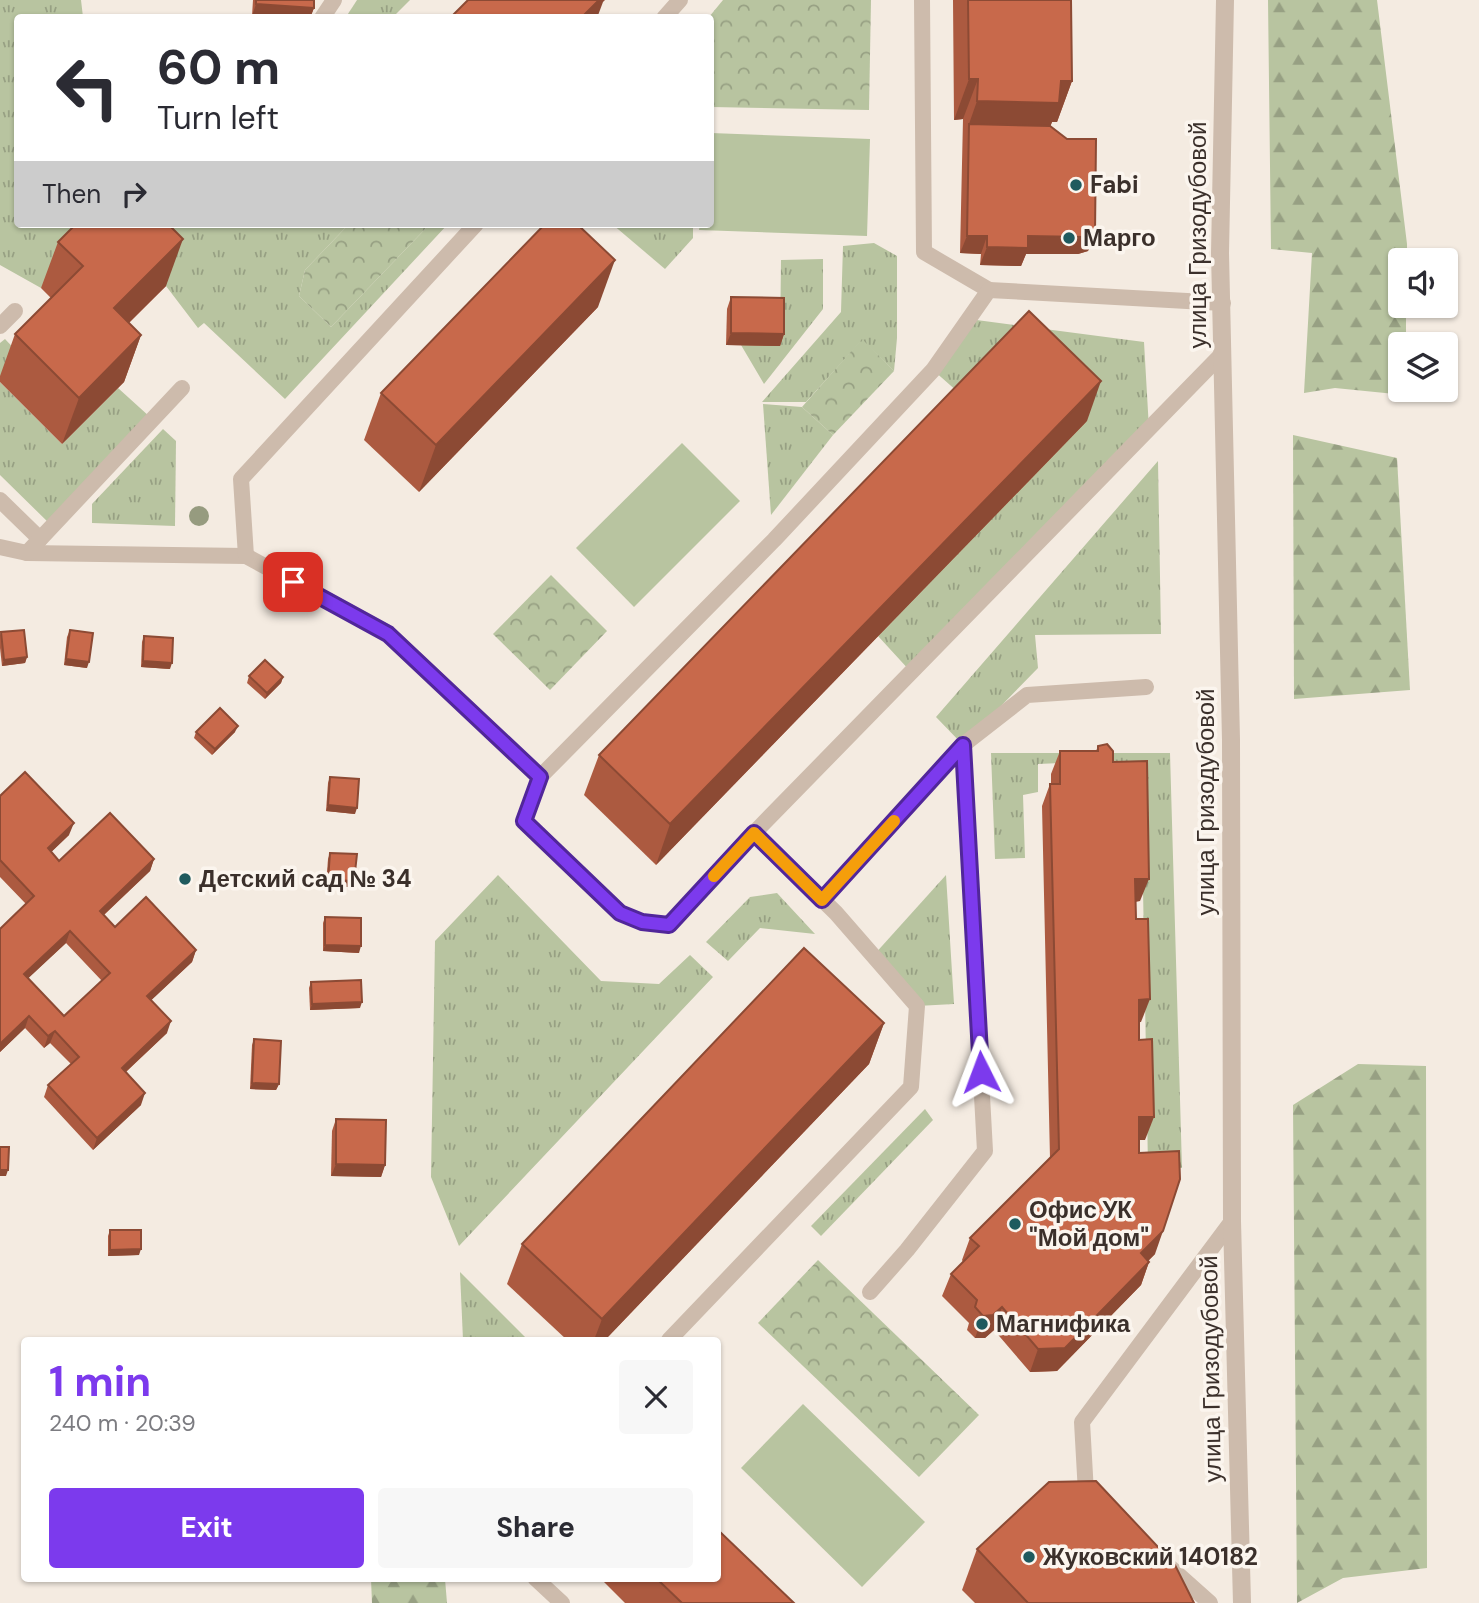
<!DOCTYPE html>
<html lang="en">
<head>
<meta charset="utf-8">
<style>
	:root { --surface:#fff; --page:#f7f7f7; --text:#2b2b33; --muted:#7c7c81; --accent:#7c3aed }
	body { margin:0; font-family:"DM Sans",sans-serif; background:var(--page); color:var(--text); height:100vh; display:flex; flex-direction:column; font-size:26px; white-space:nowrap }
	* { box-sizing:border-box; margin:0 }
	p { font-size:23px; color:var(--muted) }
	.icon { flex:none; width:38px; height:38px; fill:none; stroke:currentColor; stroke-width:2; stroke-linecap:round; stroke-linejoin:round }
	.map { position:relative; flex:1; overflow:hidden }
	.drawer { position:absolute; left:21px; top:1337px; width:700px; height:245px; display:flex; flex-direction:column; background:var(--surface); border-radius:7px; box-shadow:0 2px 5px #0004 }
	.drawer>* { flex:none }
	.guide { position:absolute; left:14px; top:14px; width:700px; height:214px; border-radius:7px; box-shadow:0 2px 5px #0004; background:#fff; color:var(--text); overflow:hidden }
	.fabs { position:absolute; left:1388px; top:248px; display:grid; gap:14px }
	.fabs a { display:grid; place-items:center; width:70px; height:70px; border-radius:7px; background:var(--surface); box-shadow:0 2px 5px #0004; font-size:35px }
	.pin { position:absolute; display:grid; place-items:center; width:60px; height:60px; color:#fff; margin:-30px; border-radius:14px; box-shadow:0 4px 10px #0006 }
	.me { position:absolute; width:77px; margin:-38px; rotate:357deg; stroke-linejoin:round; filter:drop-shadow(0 0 5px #0008) }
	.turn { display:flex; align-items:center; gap:24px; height:147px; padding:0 28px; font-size:32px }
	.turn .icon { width:91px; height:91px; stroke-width:2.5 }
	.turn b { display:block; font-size:49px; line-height:60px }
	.then { display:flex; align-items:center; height:66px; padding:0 28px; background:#0003; gap:14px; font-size:26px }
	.round { display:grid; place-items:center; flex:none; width:74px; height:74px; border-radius:7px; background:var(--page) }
	.headline { display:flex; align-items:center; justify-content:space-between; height:119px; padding:0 28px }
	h1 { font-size:42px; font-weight:700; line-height:52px; color:var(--accent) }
	.primary-button { display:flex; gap:14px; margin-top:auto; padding:14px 28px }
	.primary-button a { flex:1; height:80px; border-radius:7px; background:var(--accent); color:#fff; font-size:28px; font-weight:700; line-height:80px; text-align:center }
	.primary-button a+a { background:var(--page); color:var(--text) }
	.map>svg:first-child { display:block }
	.grass { fill:url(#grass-tufts) }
	.forest { fill:url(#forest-firs) }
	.park { fill:url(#park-crowns) }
	.garden { fill:#b8c4a0 }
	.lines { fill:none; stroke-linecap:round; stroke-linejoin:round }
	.service { stroke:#cdbbac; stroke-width:16 }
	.minor { stroke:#cdbbac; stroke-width:18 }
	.tree { fill:#969b7f }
	.wall { fill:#ac5a40; fill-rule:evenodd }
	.shaded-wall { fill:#8c4a34 }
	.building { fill:#c8694b; stroke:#8c4a34; stroke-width:2; fill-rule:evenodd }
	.route-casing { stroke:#51269a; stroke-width:18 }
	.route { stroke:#7c3aed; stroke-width:12 }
	.slow { stroke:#f59e0b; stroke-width:12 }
	.poi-dot { fill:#1f5a5e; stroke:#fbf5ee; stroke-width:2.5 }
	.labels { text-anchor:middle; stroke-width:7; stroke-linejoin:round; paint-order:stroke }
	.poi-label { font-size:24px; font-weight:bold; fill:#3b302b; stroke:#fbf5ee; text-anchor:start }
	.street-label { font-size:24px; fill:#3b302b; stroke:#fbf5ee }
</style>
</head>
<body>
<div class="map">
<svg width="1479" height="1603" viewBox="0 0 1479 1603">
	<defs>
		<pattern id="grass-tufts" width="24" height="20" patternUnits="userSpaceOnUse" patternTransform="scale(1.75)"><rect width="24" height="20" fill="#b8c4a0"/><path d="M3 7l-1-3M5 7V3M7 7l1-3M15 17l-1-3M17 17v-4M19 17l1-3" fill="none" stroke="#97a083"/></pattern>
		<pattern id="forest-firs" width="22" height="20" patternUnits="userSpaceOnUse" patternTransform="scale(1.75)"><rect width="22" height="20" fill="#b8c4a0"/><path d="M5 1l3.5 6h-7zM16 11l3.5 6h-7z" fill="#97a083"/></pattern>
		<pattern id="park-crowns" width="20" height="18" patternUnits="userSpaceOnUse" patternTransform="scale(1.75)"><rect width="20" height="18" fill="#b8c4a0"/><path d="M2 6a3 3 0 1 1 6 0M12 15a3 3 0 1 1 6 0" fill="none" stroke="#97a083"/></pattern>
	</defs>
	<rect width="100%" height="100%" fill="#f4ebe1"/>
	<!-- grass -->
	<g class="grass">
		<polygon points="0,0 81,0 83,17 18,18 18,224 349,224 305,270 299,296 331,327 430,224 448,224 285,399 204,323 198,328 166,286 104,225 41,288 0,265"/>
		<polygon points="357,0 410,0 393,17 346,17"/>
		<polygon points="612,224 693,224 693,238 665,269"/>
		<polygon points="874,243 897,256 897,338 894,371 862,340 806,402 762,402 841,312 843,246"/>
		<polygon points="823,259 823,309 764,384 741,345 780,345 781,260"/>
		<polygon points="969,319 1144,342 1149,429 911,672 878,636 1086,421 967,400 933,370"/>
		<polygon points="5,339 22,357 0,379 0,343"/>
		<polygon points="0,382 62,444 118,388 150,417 52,526 0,475"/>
		<polygon points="763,404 802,407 833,435 771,515"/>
		<polygon points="163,429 176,441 175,526 92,523 92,504"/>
		<polygon points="1158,461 1161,634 1035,635 1038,668 963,745 936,717"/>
		<polygon points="991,753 1170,753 1182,1168 1148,1167 1141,777 1107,761 1038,764 1038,792 1023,795 1025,858 995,859"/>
		<polygon points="498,875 601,981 659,984 690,955 713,977 459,1246 431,1177 435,941"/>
		<polygon points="946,875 954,1004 917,1006 873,956"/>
		<polygon points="777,893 815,934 760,928 728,961 706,942 750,897"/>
		<polygon points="925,1109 933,1120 821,1236 811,1226"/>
		<polygon points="460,1272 528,1340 463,1340"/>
	</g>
	<!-- forest -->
	<g class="forest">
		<polygon points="1268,0 1377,0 1407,244 1407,261 1400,261 1400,306 1406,306 1406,345 1400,345 1400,390 1405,390 1405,395 1335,388 1304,393 1312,253 1271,249"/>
		<polygon points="1293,435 1397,458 1410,690 1294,699"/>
		<polygon points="1358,1064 1426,1066 1427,1568 1343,1578 1297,1603 1293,1105"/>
		<polygon points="371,1579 445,1579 447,1603 372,1603"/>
	</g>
	<!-- park -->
	<g class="park">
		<polygon points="723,0 871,0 869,110 711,107 709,17"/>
		<polygon points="349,224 430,224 331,327 299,296 305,270"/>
		<polygon points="862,339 894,371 833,435 802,407"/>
		<polygon points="551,575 607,631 550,690 493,634"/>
		<polygon points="818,1260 979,1415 919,1477 758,1323"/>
	</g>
	<!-- garden -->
	<g class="garden">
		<polygon points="711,133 870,139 867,236 699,230 700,224 710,224"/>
		<polygon points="682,443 740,501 634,607 576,548"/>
		<polygon points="803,1404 925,1522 862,1587 741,1468"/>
	</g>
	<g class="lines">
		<!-- service -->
		<g class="service">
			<polyline points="922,0 924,252 989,290"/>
			<polyline points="322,18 334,0"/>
			<polyline points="664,18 680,0"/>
			<polyline points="0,326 15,311"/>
			<polyline points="1222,354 754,833 669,925 642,922 620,913 524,821 540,777 774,540 933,370 989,290 1223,303"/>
			<polyline points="0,500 40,539"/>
			<polyline points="0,547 27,553 246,556 388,633 540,777"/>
			<polyline points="27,553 182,388"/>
			<polyline points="246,556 241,479 476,224"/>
			<polyline points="823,900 963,745 1027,695 1146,687"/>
			<polyline points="870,1292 907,1250 985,1151 963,745"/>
			<polyline points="669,1340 911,1087 917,1006 836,913 754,833"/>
			<polyline points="1093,1498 1086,1493 1082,1422 1232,1221"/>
			<polyline points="1164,1562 1210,1603"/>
			<polyline points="535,1578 562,1603"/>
		</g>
		<!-- minor -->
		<polyline class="minor" points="1225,0 1220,253 1231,740 1232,1221 1242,1603"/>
	</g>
	<!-- trees -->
	<circle class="tree" cx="199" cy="516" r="10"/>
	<!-- wall -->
	<g class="wall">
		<polygon points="253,0 314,0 314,8 310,18 279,18 252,16"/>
		<polygon points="953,0 1071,0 1072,81 1057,122 1052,122 1050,126 1095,233 1088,251 1078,254 1026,254 1021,266 980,265 981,254 960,253 963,119 954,120"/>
		<polygon points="58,242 166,286 129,323 141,335 124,382 62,444 0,382 0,376 15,334 51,298 41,288"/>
		<polygon points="731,297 784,334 780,346 726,345 727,309"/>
		<polygon points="598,307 419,492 364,440 381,393"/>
		<polygon points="1087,421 656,865 584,795 599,755"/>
		<polygon points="70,630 87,668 64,665 67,637"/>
		<polygon points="1,632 27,657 25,663 2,666 0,648 0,635"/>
		<polygon points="144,636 170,669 141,667 142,642"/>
		<polygon points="249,676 283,677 281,683 265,699 247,683"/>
		<polygon points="196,732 235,732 212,755 194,738"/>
		<polygon points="1098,746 1113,762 1140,901 1135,902 1136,919 1141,1022 1139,1022 1145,1140 1139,1140 1139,1153 1155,1254 1148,1261 1149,1262 1141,1285 1057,1371 1030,1372 994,1330 985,1338 975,1338 967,1330 969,1323 942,1296 951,1274 963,1262 962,1260 970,1238 1050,1158 1042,806 1050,784 1051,784 1051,774 1060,751 1096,751"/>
		<polygon points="330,777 355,814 326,811 328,783"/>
		<path d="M0,796l69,39 -18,17 8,9 95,-2 -4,12 -46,44 11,12 81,23 -4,12 -41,38 16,33 -41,39 15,33 -48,45 -49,-53 4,-12 23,-21 -21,-21 -6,5 -19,-20 -25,24v-123l26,-25 -26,-27zM66,943l36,38 -38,35 -36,-38z"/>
		<polygon points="330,853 354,881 352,887 326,886 328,859"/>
		<polygon points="325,917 359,953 323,951 323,923"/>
		<polygon points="311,982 360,1008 310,1010 309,988"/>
		<polygon points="884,1023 869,1064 605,1340 567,1340 507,1284 522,1244"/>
		<polygon points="254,1039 279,1084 276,1090 250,1089 252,1045"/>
		<polygon points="336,1119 385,1165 381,1177 331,1176 332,1131"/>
		<polygon points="110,1230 139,1255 108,1256 108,1236"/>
		<polygon points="977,1549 1194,1603 975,1603 962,1590"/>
		<polygon points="600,1578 718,1578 794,1603 625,1603"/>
	</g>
	<!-- shaded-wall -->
	<g class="shaded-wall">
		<polygon points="589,0 605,0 603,2 597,18 581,18"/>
		<polygon points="256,4 314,8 310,18 279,18 252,16"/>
		<polygon points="969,79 978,79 963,119 954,120"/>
		<polygon points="1061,81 1072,81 1057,122 1052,122 1044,144 969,124 977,101"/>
		<polygon points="1095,233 1088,251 1078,254 1026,254 1021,266 980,265 987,247 1028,236"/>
		<polygon points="967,236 987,236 981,254 960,253"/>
		<polygon points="183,239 166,286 97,354 114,308"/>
		<polygon points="615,260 598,307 419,492 436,445"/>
		<polygon points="731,333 784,334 780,346 726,345"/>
		<polygon points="141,335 124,382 62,444 79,398"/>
		<polygon points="1101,381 1087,421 656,865 670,824"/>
		<polygon points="27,657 25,663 2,666 4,660"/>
		<polygon points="66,659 89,662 87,668 64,665"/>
		<polygon points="143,661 172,663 170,669 141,667"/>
		<polygon points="283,677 281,683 265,699 267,693"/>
		<polygon points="238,726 235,732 212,755 215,749"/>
		<polygon points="328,805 357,808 355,814 326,811"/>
		<polygon points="74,823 69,835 43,860 48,848"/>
		<polygon points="154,859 150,871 95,923 100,911"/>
		<polygon points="1135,879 1149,879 1140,901 1127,902"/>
		<polygon points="328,880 354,881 352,887 326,886"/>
		<polygon points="70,931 66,943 20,986 24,974"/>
		<polygon points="325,945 361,946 359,953 323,951"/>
		<polygon points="196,950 192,962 143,1008 147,996"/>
		<polygon points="1150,999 1141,1022 1130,1023 1139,1000"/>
		<polygon points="362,1002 360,1008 310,1010 312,1004"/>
		<polygon points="29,1016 25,1028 0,1052 0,1044"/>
		<polygon points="171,1021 167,1033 117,1080 122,1068"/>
		<polygon points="884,1023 869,1064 605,1340 594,1340 602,1319"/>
		<polygon points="55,1031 50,1043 44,1048 48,1036"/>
		<polygon points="252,1083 279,1084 276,1090 250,1089"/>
		<polygon points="145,1093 141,1105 93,1150 97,1138"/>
		<polygon points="1139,1117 1154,1117 1145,1140 1130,1140"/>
		<polygon points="336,1164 385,1165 381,1177 331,1176"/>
		<polygon points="0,1170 8,1170 6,1176 0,1176"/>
		<polygon points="1163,1231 1155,1254 1133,1276 1141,1253"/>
		<polygon points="141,1249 139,1255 108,1256 110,1250"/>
		<polygon points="1149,1262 1141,1285 1057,1371 1030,1372 1038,1349"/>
		<polygon points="1002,1307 994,1330 985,1338 975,1338 983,1316"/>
	</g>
	<!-- building -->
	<g class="building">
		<polygon points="256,0 314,0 314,8 256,4"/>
		<polygon points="468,0 599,0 581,18 450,18"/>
		<polygon points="968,0 1071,0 1072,81 1061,81 1059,103 977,101 978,79 969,79"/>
		<polygon points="969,124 1050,126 1067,139 1096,139 1095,233 1085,237 1028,236 1028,248 987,247 987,236 967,236"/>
		<polygon points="76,224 168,224 183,239 114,308 141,335 79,398 15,334 83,266 58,242"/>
		<polygon points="545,224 577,224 615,260 436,445 381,393"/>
		<polygon points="731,297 784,298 784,334 731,333"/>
		<polygon points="1029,311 1101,381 670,824 599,755"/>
		<polygon points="24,630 27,657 4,660 1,632"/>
		<polygon points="70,630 93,633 89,662 66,659"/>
		<polygon points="144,636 173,638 172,663 143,661"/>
		<polygon points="265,660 283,677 267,693 249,676"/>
		<polygon points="220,708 238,726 215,749 196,732"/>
		<polygon points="1107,744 1113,751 1113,762 1147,761 1149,879 1135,879 1136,919 1148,919 1150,999 1139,1000 1139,1040 1152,1039 1154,1117 1139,1117 1139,1153 1179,1151 1180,1179 1163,1231 1141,1253 1149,1262 1065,1348 1038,1349 1002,1307 993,1315 983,1316 975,1307 977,1300 951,1274 979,1246 970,1238 1059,1149 1050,784 1060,784 1060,751 1098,751 1098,746"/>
		<path d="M25,772l49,51 -26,25 11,13 51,-48 44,46 -54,52 15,16 31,-30 50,53 -49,46 24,25 -49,47 23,25 -48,45 -49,-53 31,-28 -24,-26 -7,5 -19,-20 -29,28v-115l34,-33 -34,-36v-64zM70,931l40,42 -46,43 -40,-42z"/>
		<polygon points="330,777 359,779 357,808 328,805"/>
		<polygon points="330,853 357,854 354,881 328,880"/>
		<polygon points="325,917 361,918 361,946 325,945"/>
		<polygon points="804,948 884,1023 602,1319 522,1244"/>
		<polygon points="361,980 362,1002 312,1004 311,982"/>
		<polygon points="254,1039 281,1041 279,1084 252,1083"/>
		<polygon points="336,1119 386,1120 385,1165 336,1164"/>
		<polygon points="0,1147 9,1147 8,1170 0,1170"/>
		<polygon points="110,1230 141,1230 141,1249 110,1250"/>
		<polygon points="1096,1481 1175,1565 1194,1603 1028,1603 977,1549 1049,1482"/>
		<polygon points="718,1530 794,1603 682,1603 656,1578 718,1578"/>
	</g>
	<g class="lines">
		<defs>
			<polyline id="route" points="293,582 388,634 540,777 524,821 620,913 642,922 669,925 754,833 822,900 963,745 981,1072"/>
		</defs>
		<!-- route casing -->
		<use href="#route" class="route-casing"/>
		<!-- route -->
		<use href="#route" class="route"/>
		<!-- slow -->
		<polyline class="slow" points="714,876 754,833 822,900 894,821"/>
	</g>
	<!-- markers -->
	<g class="poi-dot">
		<circle cx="1076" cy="185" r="7"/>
		<circle cx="1069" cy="238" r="7"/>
		<circle cx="185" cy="879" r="7"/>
		<circle cx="1015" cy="1224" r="7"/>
		<circle cx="982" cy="1324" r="7"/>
		<circle cx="1029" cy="1557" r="7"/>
	</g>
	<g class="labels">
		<!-- poi labels -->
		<g class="poi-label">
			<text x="1090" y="193">Fabi</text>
			<text x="1083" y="246">Марго</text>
			<text x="199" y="887">Детский сад № 34</text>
			<text x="1029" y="1218">Офис УК<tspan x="1029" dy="28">"Мой дом"</tspan></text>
			<text x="996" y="1332">Магнифика</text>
			<text x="1043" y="1565">Жуковский 140182</text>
		</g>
		<!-- street labels -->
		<g class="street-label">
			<text transform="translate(1198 235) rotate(-90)" y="8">улица Гризодубовой</text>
			<text transform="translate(1206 802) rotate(-90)" y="8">улица Гризодубовой</text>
			<text transform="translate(1211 1369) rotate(-91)" y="8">улица Гризодубовой</text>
		</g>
	</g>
</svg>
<div class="fabs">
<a><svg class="icon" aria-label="sound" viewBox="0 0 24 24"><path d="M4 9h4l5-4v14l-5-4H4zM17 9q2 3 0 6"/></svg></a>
<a><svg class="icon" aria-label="layers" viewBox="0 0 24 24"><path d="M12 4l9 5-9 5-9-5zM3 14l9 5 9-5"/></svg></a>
</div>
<div class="pin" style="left:293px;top:582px;background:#d93025"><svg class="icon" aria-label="arrive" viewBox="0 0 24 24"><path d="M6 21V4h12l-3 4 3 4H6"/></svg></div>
<svg class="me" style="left:981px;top:1072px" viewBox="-20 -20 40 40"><path d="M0-17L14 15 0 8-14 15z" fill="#7c3aed" stroke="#fff" stroke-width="4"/></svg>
<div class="guide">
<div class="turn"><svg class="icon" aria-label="left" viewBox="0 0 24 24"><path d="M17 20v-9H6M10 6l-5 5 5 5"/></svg><div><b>60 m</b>Turn left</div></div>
<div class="then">Then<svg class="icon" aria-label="right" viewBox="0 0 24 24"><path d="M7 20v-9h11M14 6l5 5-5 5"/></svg></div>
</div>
<section class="drawer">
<div class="headline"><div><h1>1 min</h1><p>240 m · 20:39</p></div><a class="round"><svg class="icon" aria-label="close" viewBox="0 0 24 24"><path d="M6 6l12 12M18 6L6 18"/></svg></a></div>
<div class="primary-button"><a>Exit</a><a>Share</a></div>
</section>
</div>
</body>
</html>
